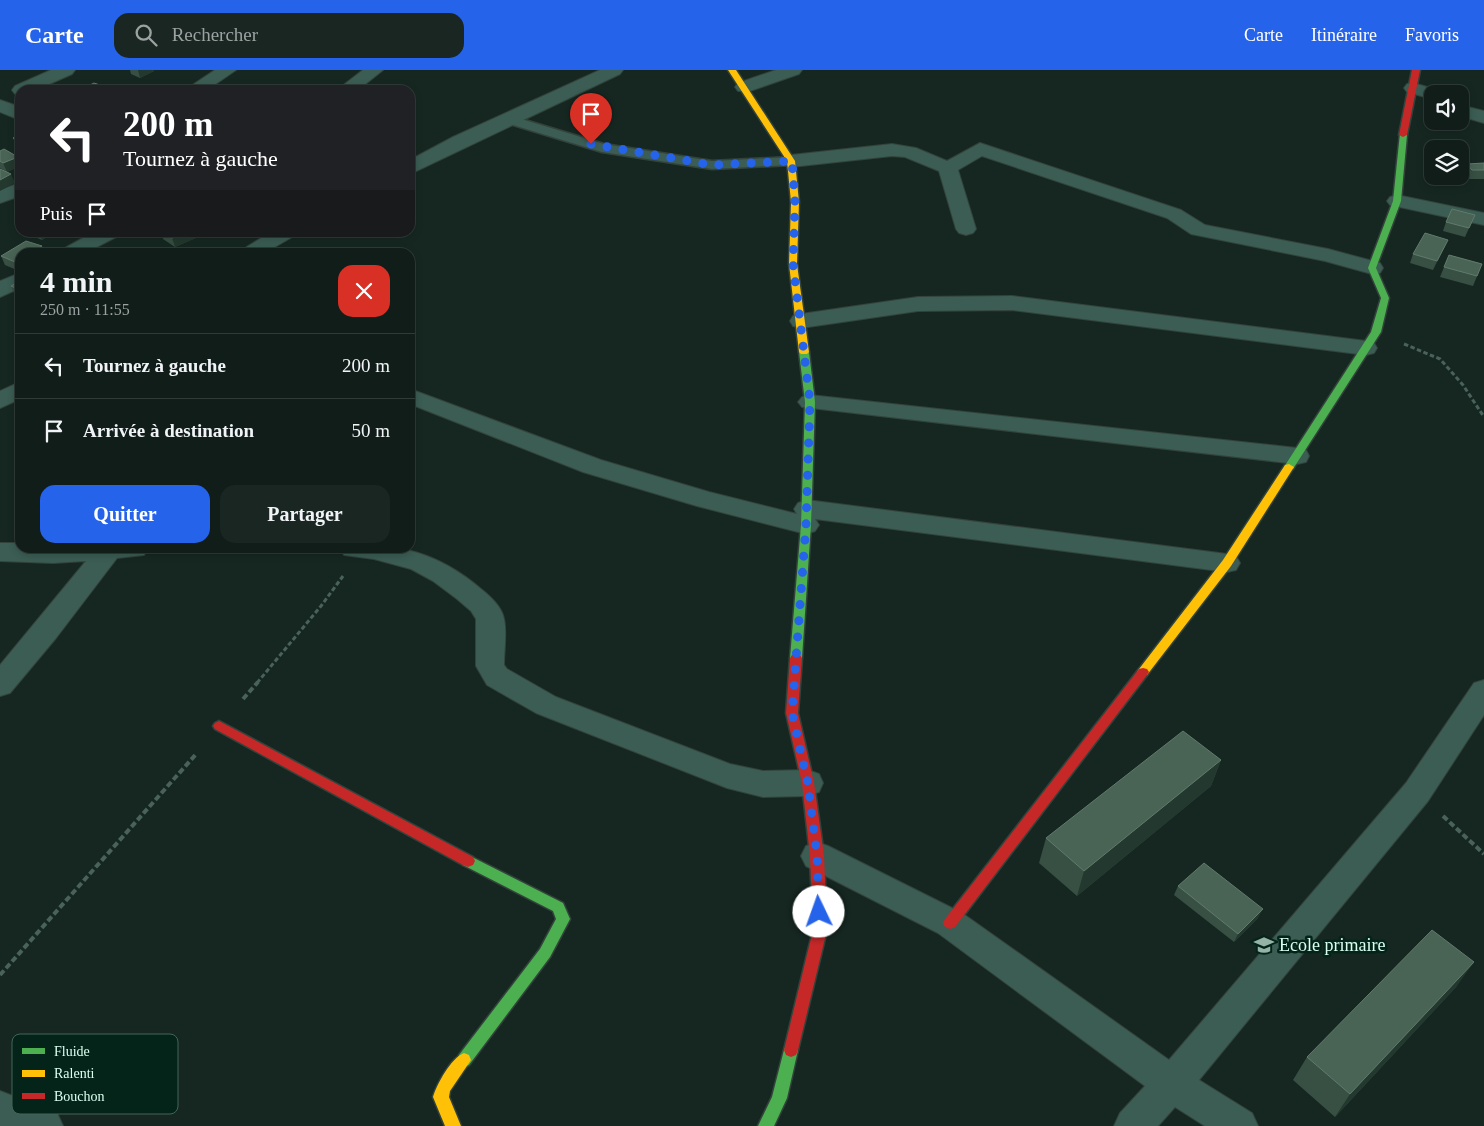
<!DOCTYPE html>
<html lang="fr">
<head>
<meta charset="utf-8">
<style>
	:root { --surface:#101d19; --page:#192622; --text:#f1f3f6; --muted:#9ca2a2; --line:#303b38; --accent:#2563eb }
	body { margin:0; font-family:"Times New Roman",serif; background:var(--page); color:var(--text); height:100vh; display:flex; flex-direction:column; font-size:19px; white-space:nowrap }
	* { box-sizing:border-box; margin:0 }
	p { font-size:16px; color:var(--muted) }
	.icon { flex:none; width:28px; height:28px; fill:none; stroke:currentColor; stroke-width:2; stroke-linecap:round; stroke-linejoin:round }
	.map { position:relative; flex:1; overflow:hidden }
	.details { position:absolute; left:15px; top:178px; width:400px; height:305px; display:flex; flex-direction:column; background:var(--surface); border-radius:15px; box-shadow:0 2px 8px #0003,0 0 0 1px var(--line) }
	.details>* { flex:none }
	.hud { position:absolute; left:15px; top:15px; width:400px; height:152px; border-radius:15px; box-shadow:0 2px 8px #0003,0 0 0 1px var(--line); background:#202124; color:#fff; overflow:hidden }
	.tools { position:absolute; left:1424px; top:15px; display:grid; gap:10px }
	.tools a { display:grid; place-items:center; width:45px; height:45px; border-radius:10px; background:var(--surface); box-shadow:0 2px 8px #0003,0 0 0 1px var(--line); font-size:25px }
	.pin { position:absolute; display:grid; place-items:center; width:42px; height:42px; color:#fff; margin:-51px -21px; border-radius:50% 50% 50% 0; rotate:-45deg; box-shadow:0 0 5px #0007 }
	.pin .icon { rotate:45deg }
	.me { position:absolute; width:55px; margin:-28px; rotate:357deg; stroke-linejoin:round; filter:drop-shadow(0 0 4px #0008) }
	.turn { display:flex; align-items:center; gap:18px; height:105px; padding:0 25px; font-size:22px }
	.turn .icon { width:65px; height:65px; stroke-width:2.5 }
	.turn b { display:block; font-size:35px; line-height:42px }
	.then { display:flex; align-items:center; height:48px; padding:0 25px; background:#0003; gap:10px; font-size:19px }
	.round { display:grid; place-items:center; flex:none; width:52px; height:52px; border-radius:15px; background:var(--page) }
	.summary { display:flex; align-items:center; justify-content:space-between; height:85px; padding:0 25px }
	h1 { font-size:30px; font-weight:800; line-height:38px }
	.primary-button { display:flex; gap:10px; margin-top:auto; padding:10px 25px }
	.primary-button a { flex:1; height:58px; border-radius:15px; background:var(--accent); color:#fff; font-size:20px; font-weight:800; line-height:58px; text-align:center }
	.primary-button a+a { background:var(--page); color:var(--text) }
	ul { padding:0; list-style:none }
	li { display:flex; align-items:center; gap:15px; height:65px; padding:0 25px; border-top:1px solid var(--line) }
	li div { flex:1 }
	li b { display:block; font-size:19px }
	li em { font-style:normal }
	header { display:flex; align-items:center; gap:30px; box-sizing:border-box; height:70px; padding:0 25px; background:var(--accent); color:#fff }
	header strong { font-size:24px }
	nav { display:flex; gap:28px; margin-inline-start:auto; font-size:18px }
	.search { width:350px; height:45px; background:var(--page); display:flex; align-items:center; gap:12px; box-sizing:border-box; padding:0 18px; border-radius:15px; color:var(--muted); font-size:19px }
	.map>svg:first-child { display:block }
	.lines { fill:none; stroke-linecap:round; stroke-linejoin:round }
	.lane-casing { stroke:#33433c; stroke-width:3 }
	.street-casing { stroke:#33433c; stroke-width:2 }
	.fast-casing { stroke:#33433c; stroke-width:3 }
	.slow-casing { stroke:#33433c; stroke-width:3 }
	.jam-casing { stroke:#33433c; stroke-width:3 }
	.path-far1 { stroke:#49625a; stroke-width:3; stroke-dasharray:4.5 2.5; stroke-linecap:butt }
	.path { stroke:#49625a; stroke-width:4; stroke-dasharray:6 3; stroke-linecap:butt }
	.lane { fill:#3b5d53; fill-rule:evenodd }
	.street { fill:#3b5d53; fill-rule:evenodd }
	.fast { fill:#4caf50; fill-rule:evenodd }
	.slow { fill:#ffc107; fill-rule:evenodd }
	.jam { fill:#c62828; fill-rule:evenodd }
	.wall { fill:#375043 }
	.shaded-wall { fill:#23382e }
	.building { fill:#496355; stroke:#607b6e }
	.route { stroke:#2563eb; stroke-width:9; stroke-dasharray:0 16.2 }
	.labels { text-anchor:middle; stroke-width:5; stroke-linejoin:round; paint-order:stroke }
	.near-poi-label { font-size:18px; fill:#dafeef; stroke:#04241a; text-anchor:start }
	.key { fill:#04241a; stroke:#44655a; stroke-width:1 }
	.key-label { font-size:14px; fill:#dafeef }
</style>
</head>
<body>
<header>
<strong>Carte</strong>
<div class="search"><svg class="icon" aria-label="search" viewBox="0 0 24 24"><circle cx="10" cy="10" r="6"/><path d="M15 15l6 6"/></svg>Rechercher</div>
<nav><a>Carte</a><a>Itinéraire</a><a>Favoris</a></nav>
</header>
<div class="map">
<svg width="1484" height="1056" viewBox="0 0 1484 1056">
	<rect width="100%" height="100%" fill="#162721"/>
	<g class="lines">
		<defs>
			<polygon id="lane" points="508,45 604,74 712,91 791,87 798,91 791,95 712,99 602,82 503,52 501,49"/>
			<g id="street">
				<polygon points="51,0 75,0 72,4 36,20 20,20 20,25 15,24 12,20 15,16"/>
				<polygon points="215,0 236,0 207,20 185,20"/>
				<polygon points="363,0 383,0 358,20 337,20"/>
				<polygon points="600,0 623,0 620,4 410,104 410,90 453,67"/>
				<polygon points="776,0 802,0 799,4 750,21 738,21 735,17 738,13"/>
				<polygon points="1413,13 1438,20 1441,24 1432,24 1432,29 1407,22 1404,18 1407,14"/>
				<polygon points="0,30 20,37 20,50 0,42"/>
				<polygon points="1460,35 1484,41 1484,53 1460,46"/>
				<polygon points="980,73 1181,140 1205,155 1328,179 1380,193 1383,198 1380,203 1372,204 1325,191 1191,164 1167,148 982,86 958,100 976,159 973,163 966,165 959,163 956,159 939,101 905,87 892,86 791,97 784,95 781,91 784,87 791,85 892,74 916,78 947,91"/>
				<polygon points="20,113 20,126 0,133 0,120"/>
				<polygon points="1397,125 1484,143 1484,155 1390,135 1387,131 1390,127"/>
				<polygon points="94,162 121,162 118,166 87,182 62,182 65,178"/>
				<polygon points="271,162 297,162 294,166 266,182 242,182 245,178"/>
				<polygon points="20,203 20,218 0,227 0,211"/>
				<polygon points="1012,226 1366,271 1374,273 1377,278 1374,283 1366,285 1012,240 918,241 801,258 793,256 790,251 793,246 801,244 918,227"/>
				<polygon points="20,312 20,329 0,338 0,321"/>
				<polygon points="410,319 601,390 709,422 797,444 794,439 798,433 807,430 1227,484 1236,486 1240,493 1236,500 1227,502 815,449 819,455 815,461 806,464 697,436 583,402 410,334"/>
				<polygon points="810,325 1297,378 1306,380 1309,386 1306,392 1297,394 802,337 798,332 802,327"/>
				<polygon points="0,473 20,473 20,478 148,478 144,485 117,488 56,568 10,623 0,626 0,595 86,491 53,493 0,491"/>
				<path d="M340,478c54,-8 99,5 141,41 9,7 21,18 23,30 3,14 0,31 0,46l3,4 49,28 174,67 33,7 45,-1 11,4 4,9 -4,9 -11,4 -45,1 -36,-9 -191,-75 -49,-28 -11,-19v-47l-5,-8 -14,-12 -24,-18 -22,-12 -37,-10 -30,-4z"/>
				<polygon points="1484,610 1484,645 1428,731 1199,1010 1252,1043 1258,1056 1205,1056 1175,1037 1158,1056 1114,1056 1120,1043 1145,1016 938,863 806,796 801,786 806,776 817,772 828,776 962,843 1169,990 1406,713 1474,613"/>
				<polygon points="0,1021 57,1043 63,1056 0,1056"/>
			</g>
			<g id="fast">
				<polygon points="1400,63 1407,65 1401,131 1376,198 1389,228 1381,262 1293,399 1285,399 1284,397 1371,262 1381,228 1368,198 1393,131"/>
				<polygon points="804,279 809,282 815,332 811,455 802,588 800,591 792,591 790,588 801,455 805,332 799,282"/>
				<polygon points="468,785 563,833 570,849 550,887 469,995 464,997 459,995 457,990 459,985 540,879 556,849 553,841 463,795 461,791 463,787"/>
				<polygon points="791,973 796,975 798,980 787,1028 774,1056 758,1056 772,1027 784,980 786,975"/>
			</g>
			<g id="slow">
				<polygon points="728,0 736,0 795,91 799,132 797,194 809,282 807,284 801,284 799,282 789,194 791,132 787,91"/>
				<polygon points="1289,394 1294,397 1231,496 1147,605 1139,605 1137,602 1139,599 1223,490 1285,395"/>
				<path d="M464,983l5,2 2,5 -21,31 -1,6 12,29h-16l-12,-29c4,-13 18,-39 31,-44z"/>
			</g>
			<g id="jam">
				<polygon points="1412,0 1420,0 1407,65 1403,67 1399,65"/>
				<polygon points="796,584 800,585 802,588 798,643 814,713 824,786 827,860 798,980 796,985 791,987 786,985 784,980 813,860 810,786 802,713 786,643 790,588 792,585"/>
				<polygon points="1143,598 1147,599 1149,602 1147,605 955,857 950,859 945,857 943,853 945,849 1139,599"/>
				<polygon points="219,651 473,787 475,791 473,795 468,797 463,795 215,659 213,656 215,653"/>
			</g>
		</defs>
		<!-- lane casing -->
		<use href="#lane" class="lane-casing"/>
		<!-- street casing -->
		<use href="#street" class="street-casing"/>
		<!-- fast casing -->
		<use href="#fast" class="fast-casing"/>
		<!-- slow casing -->
		<use href="#slow" class="slow-casing"/>
		<!-- jam casing -->
		<use href="#jam" class="jam-casing"/>
		<!-- path-far1 -->
		<g class="path-far1">
			<polyline points="1404,274 1440,289 1463,315 1484,347"/>
			<polyline points="257,613 321,536 343,506"/>
		</g>
		<!-- path -->
		<g class="path">
			<polyline points="243,629 258,612"/>
			<polyline points="1443,746 1484,784"/>
			<polyline points="0,905 197,683"/>
		</g>
		<!-- lane -->
		<use href="#lane" class="lane"/>
		<!-- street -->
		<use href="#street" class="street"/>
		<!-- fast -->
		<use href="#fast" class="fast"/>
		<!-- slow -->
		<use href="#slow" class="slow"/>
		<!-- jam -->
		<use href="#jam" class="jam"/>
	</g>
	<!-- wall -->
	<g class="wall">
		<polygon points="130,0 154,0 154,1 140,8 131,4"/>
		<polygon points="20,65 20,78 17,77 13,68"/>
		<polygon points="0,81 20,93 20,96 7,102 0,98"/>
		<polygon points="1484,93 1484,109 1469,109 1464,103 1467,94"/>
		<polygon points="1475,145 1465,167 1443,161 1446,152"/>
		<polygon points="20,150 20,161 16,152"/>
		<polygon points="23,162 55,162 42,170"/>
		<polygon points="161,162 196,162 198,167 175,177 163,169"/>
		<polygon points="1448,170 1433,200 1410,193 1413,184"/>
		<polygon points="42,176 44,182 20,182 19,201 5,195 1,186"/>
		<polygon points="1449,185 1482,194 1473,216 1440,207"/>
		<polygon points="20,211 20,228 15,225 11,216"/>
		<polygon points="1221,690 1211,716 1077,826 1039,793 1046,768"/>
		<polygon points="1178,816 1258,848 1234,872 1174,825"/>
		<polygon points="1457,916 1335,1047 1293,1010 1307,987"/>
	</g>
	<!-- shaded-wall -->
	<g class="shaded-wall">
		<polygon points="138,0 154,0 154,1 140,8"/>
		<polygon points="106,17 108,20 101,20"/>
		<polygon points="18,87 20,93 20,96 7,102 3,93"/>
		<polygon points="11,104 15,113 0,121 0,110"/>
		<polygon points="39,162 55,162 42,170"/>
		<polygon points="185,162 196,162 198,167 175,177 172,168"/>
		<polygon points="1448,170 1444,179 1433,200 1437,191"/>
		<polygon points="42,176 44,182 31,182"/>
		<polygon points="20,189 20,200 19,201 15,192"/>
		<polygon points="1221,690 1211,716 1077,826 1084,801"/>
		<polygon points="1263,839 1258,848 1234,872 1238,864"/>
		<polygon points="1474,892 1457,916 1335,1047 1350,1024"/>
	</g>
	<!-- building -->
	<g class="building">
		<polygon points="94,13 106,17 101,20 80,20"/>
		<polygon points="20,65 20,71 13,68"/>
		<polygon points="4,79 18,87 3,93 0,91 0,81"/>
		<polygon points="1484,93 1484,100 1472,100 1467,94"/>
		<polygon points="0,99 11,104 0,110"/>
		<polygon points="1452,139 1475,145 1469,158 1446,152"/>
		<polygon points="20,150 20,154 16,152"/>
		<polygon points="163,162 185,162 172,168"/>
		<polygon points="1425,163 1448,170 1437,191 1413,184"/>
		<polygon points="26,171 42,176 31,182 20,182 20,189 15,192 1,186"/>
		<polygon points="135,180 143,182 131,182"/>
		<polygon points="1449,185 1482,194 1477,206 1444,197"/>
		<polygon points="20,211 20,220 11,216"/>
		<polygon points="1183,661 1221,690 1084,801 1046,768"/>
		<polygon points="1204,793 1263,839 1238,864 1178,816"/>
		<polygon points="1432,860 1474,892 1350,1024 1307,987"/>
	</g>
	<g class="lines">
		<!-- route -->
		<polyline class="route" points="591,74 712,95 792,91 795,132 793,194 810,332 806,455 792,643 808,714 817,786 819,842"/>
	</g>
	<!-- icons -->
	<defs>
		<symbol id="school-bare" viewBox="-9 -9 18 18"><path d="M0-5L7-2L0 1L-7-2ZM-4 1L0 2.5L4 1V4Q0 6-4 4Z" fill="#95b3a7" stroke="#04241a" stroke-width="2.5" paint-order="stroke"/></symbol>
	</defs>
	<g fill-rule="evenodd">
		<use href="#school-bare" x="1250" y="861" width="28" height="28"/>
	</g>
	<g class="labels">
		<!-- near-poi labels -->
		<g class="near-poi-label">
			<text x="1279" y="881">Ecole primaire</text>
		</g>
	</g>
	<!-- legend -->
	<rect x="12" y="964" width="166" height="80" rx="8" class="key"/>
	<rect x="22" y="978" width="23" height="6" fill="#4caf50"/>
	<rect x="22" y="1000" width="23" height="7" fill="#ffc107"/>
	<rect x="22" y="1023" width="23" height="6" fill="#c62828"/>
	<g class="key-label">
		<text x="54" y="986">Fluide</text>
		<text x="54" y="1008">Ralenti</text>
		<text x="54" y="1031">Bouchon</text>
	</g>
</svg>
<div class="tools">
<a><svg class="icon" aria-label="sound" viewBox="0 0 24 24"><path d="M4 9h4l5-4v14l-5-4H4zM17 9q2 3 0 6"/></svg></a>
<a><svg class="icon" aria-label="layers" viewBox="0 0 24 24"><path d="M12 4l9 5-9 5-9-5zM3 14l9 5 9-5"/></svg></a>
</div>
<div class="pin" style="left:591px;top:74px;background:#d93025"><svg class="icon" aria-label="arrive" viewBox="0 0 24 24"><path d="M6 21V4h12l-3 4 3 4H6"/></svg></div>
<svg class="me" style="left:819px;top:842px" viewBox="-20 -20 40 40"><circle r="19" fill="#fff"/><path d="M0-13L10 11 0 6-10 11z" fill="#2563eb"/></svg>
<div class="hud">
<div class="turn"><svg class="icon" aria-label="left" viewBox="0 0 24 24"><path d="M17 20v-9H6M10 6l-5 5 5 5"/></svg><div><b>200 m</b>Tournez à gauche</div></div>
<div class="then">Puis<svg class="icon" aria-label="arrive" viewBox="0 0 24 24"><path d="M6 21V4h12l-3 4 3 4H6"/></svg></div>
</div>
<section class="details">
<div class="summary"><div><h1>4 min</h1><p>250 m · 11:55</p></div><a class="round" style="background:#d93025;color:#fff"><svg class="icon" aria-label="close" viewBox="0 0 24 24"><path d="M6 6l12 12M18 6L6 18"/></svg></a></div>
<ul>
<li><svg class="icon" aria-label="left" viewBox="0 0 24 24"><path d="M17 20v-9H6M10 6l-5 5 5 5"/></svg><div><b>Tournez à gauche</b></div><em>200 m</em></li>
<li><svg class="icon" aria-label="arrive" viewBox="0 0 24 24"><path d="M6 21V4h12l-3 4 3 4H6"/></svg><div><b>Arrivée à destination</b></div><em>50 m</em></li>
</ul>
<div class="primary-button"><a>Quitter</a><a>Partager</a></div>
</section>
</div>
</body>
</html>
